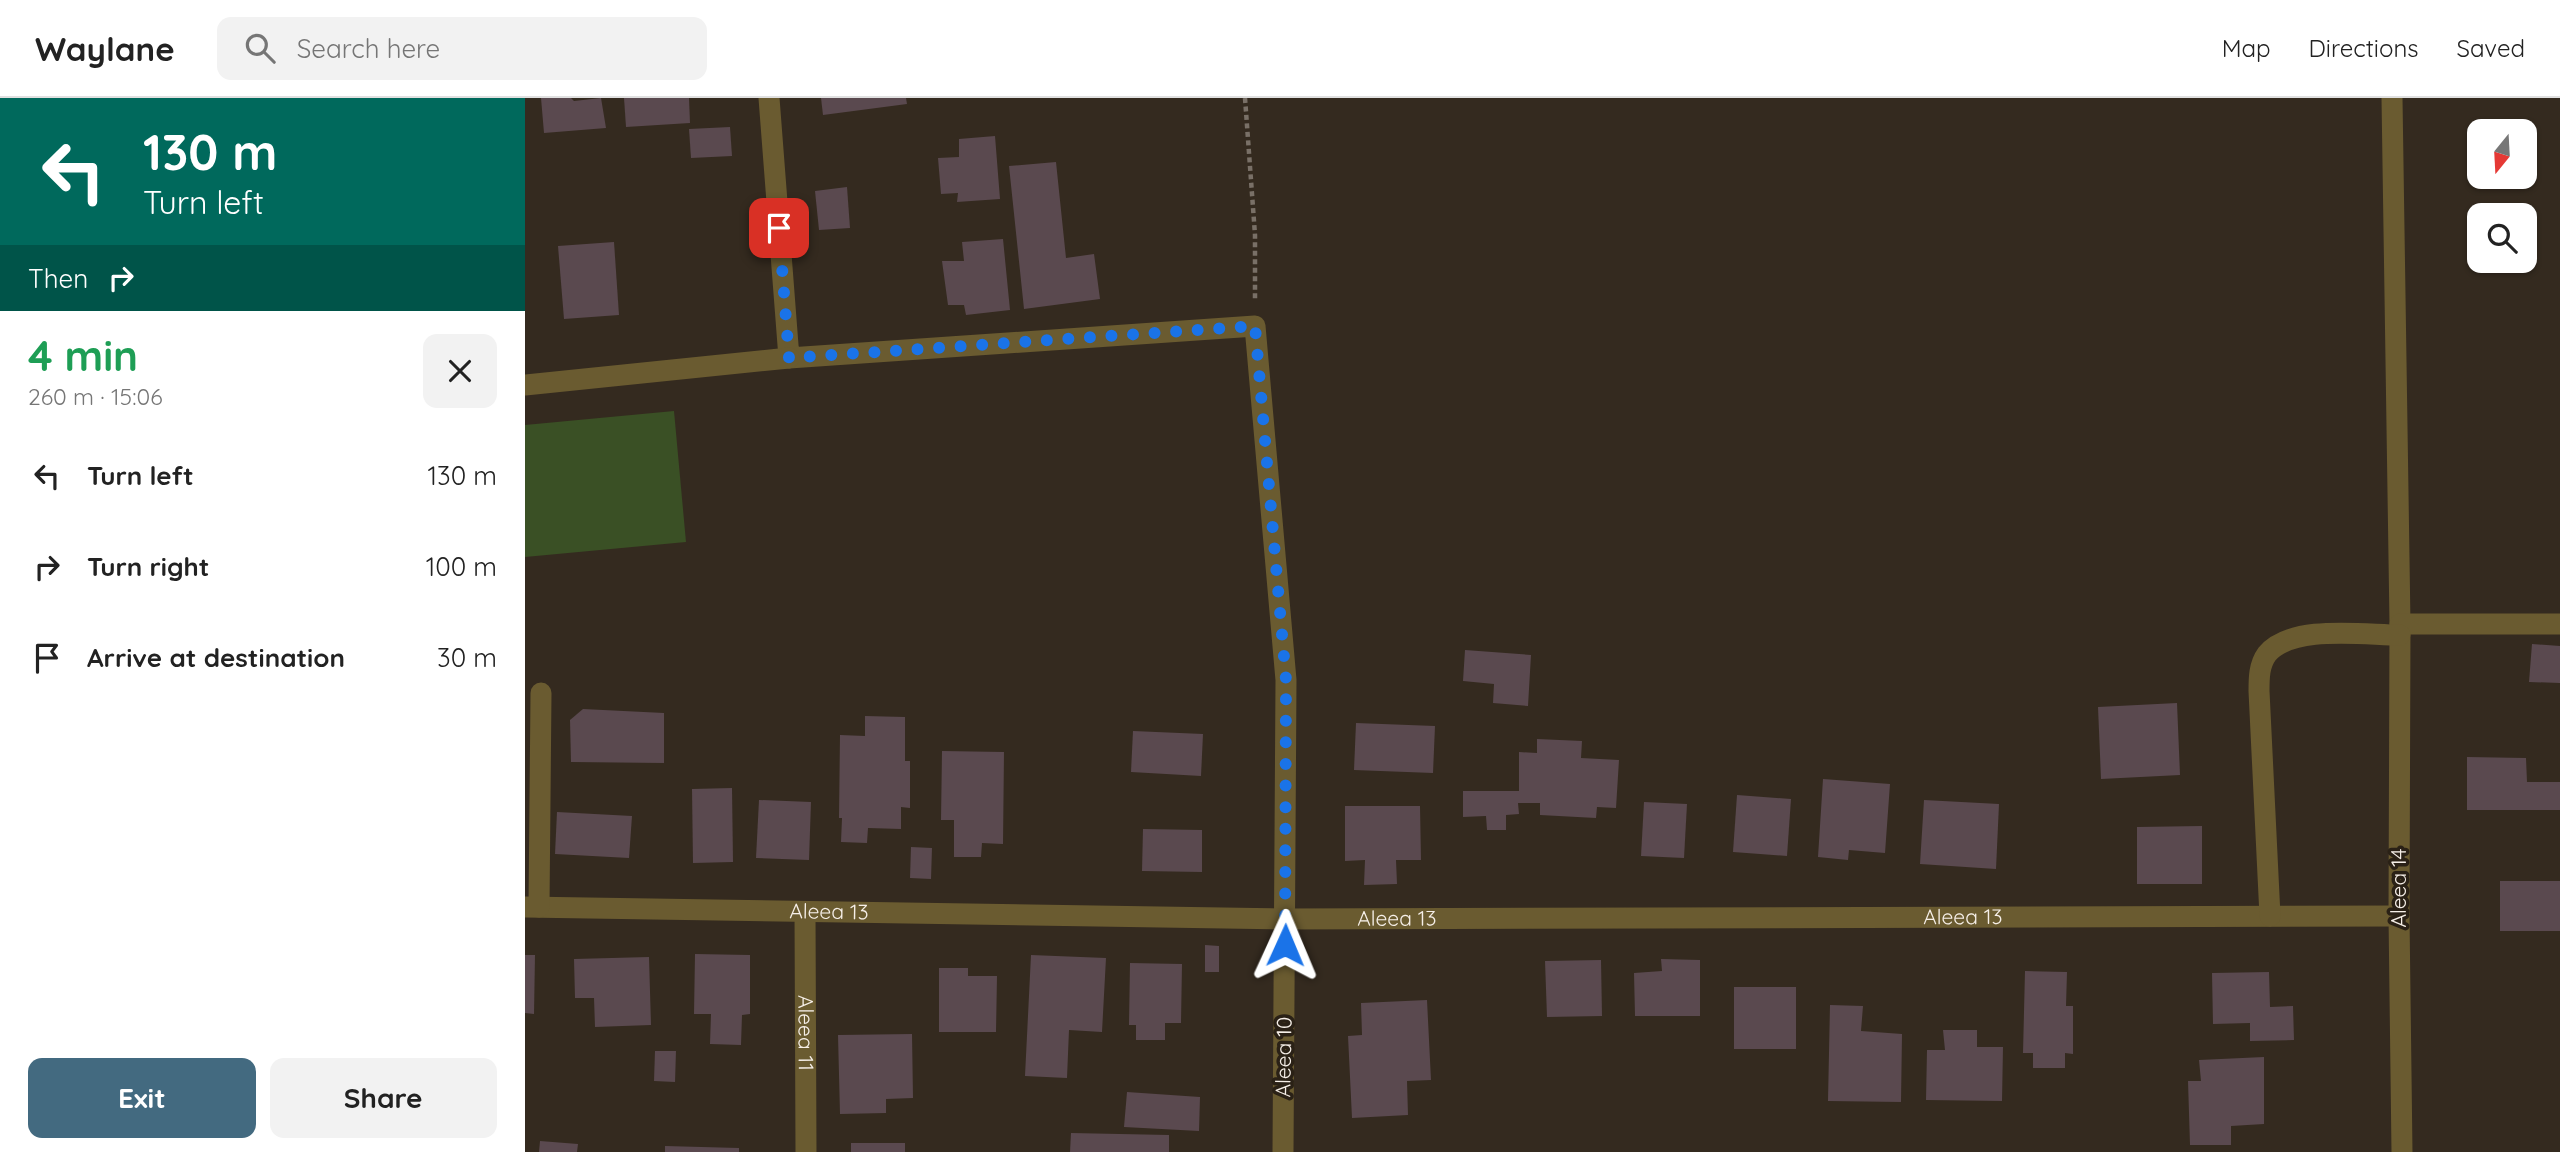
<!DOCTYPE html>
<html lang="en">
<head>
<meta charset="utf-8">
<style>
	:root { --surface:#fff; --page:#f2f2f2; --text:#222; --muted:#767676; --line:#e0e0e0; --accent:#436a80 }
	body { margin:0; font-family:Quicksand,sans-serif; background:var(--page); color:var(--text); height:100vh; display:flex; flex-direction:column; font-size:26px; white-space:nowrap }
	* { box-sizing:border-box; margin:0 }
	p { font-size:23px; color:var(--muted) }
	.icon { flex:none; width:38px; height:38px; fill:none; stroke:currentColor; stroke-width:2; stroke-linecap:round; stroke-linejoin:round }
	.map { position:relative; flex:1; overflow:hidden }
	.details { display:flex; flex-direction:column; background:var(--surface); width:525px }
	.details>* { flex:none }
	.banner { background:#00695c; color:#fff; overflow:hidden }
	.needle { width:46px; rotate:198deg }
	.tools { position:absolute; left:1942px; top:21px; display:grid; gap:14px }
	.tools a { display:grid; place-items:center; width:70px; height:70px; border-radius:14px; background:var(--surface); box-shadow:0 2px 5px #0004; font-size:35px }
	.pin { position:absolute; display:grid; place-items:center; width:60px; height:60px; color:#fff; margin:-30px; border-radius:14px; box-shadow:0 4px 10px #0006 }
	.me { position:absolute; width:77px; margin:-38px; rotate:1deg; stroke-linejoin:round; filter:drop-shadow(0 0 5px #0008) }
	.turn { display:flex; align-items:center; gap:24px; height:147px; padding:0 28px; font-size:32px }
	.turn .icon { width:91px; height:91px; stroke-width:2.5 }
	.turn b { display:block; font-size:49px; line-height:60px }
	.then { display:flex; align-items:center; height:66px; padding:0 28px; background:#0003; gap:14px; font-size:26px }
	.round { display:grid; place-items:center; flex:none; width:74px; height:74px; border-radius:14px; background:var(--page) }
	.headline { display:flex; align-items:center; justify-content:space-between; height:119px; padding:0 28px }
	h1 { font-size:42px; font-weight:800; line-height:52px; color:#1e9e55 }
	.action { display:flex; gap:14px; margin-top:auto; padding:14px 28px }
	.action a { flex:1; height:80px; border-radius:14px; background:var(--accent); color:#fff; font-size:28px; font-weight:800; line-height:80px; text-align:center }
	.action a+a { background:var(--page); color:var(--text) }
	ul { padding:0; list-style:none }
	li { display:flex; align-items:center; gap:21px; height:91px; padding:0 28px }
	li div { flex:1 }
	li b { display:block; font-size:26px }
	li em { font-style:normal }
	header { display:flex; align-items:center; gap:42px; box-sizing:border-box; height:98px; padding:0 35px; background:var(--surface); border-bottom:2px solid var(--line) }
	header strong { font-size:33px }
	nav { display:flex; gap:38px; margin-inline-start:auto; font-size:24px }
	.search { width:490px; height:63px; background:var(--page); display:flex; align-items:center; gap:18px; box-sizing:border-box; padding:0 24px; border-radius:14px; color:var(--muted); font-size:26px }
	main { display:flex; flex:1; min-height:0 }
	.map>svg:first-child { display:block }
	.green { fill:#3a5025 }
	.building { fill:#5a494f }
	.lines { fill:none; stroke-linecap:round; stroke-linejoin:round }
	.path { stroke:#797067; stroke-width:4.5; stroke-dasharray:5 3.5; stroke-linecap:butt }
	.street { stroke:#6a5b30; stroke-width:21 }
	.route { stroke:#1a73e8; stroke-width:12; stroke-dasharray:0 21.6 }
	.labels { text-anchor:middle; stroke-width:7; stroke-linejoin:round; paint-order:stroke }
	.street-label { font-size:21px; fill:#f6efe8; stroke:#2a2116 }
</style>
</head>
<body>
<header>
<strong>Waylane</strong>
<div class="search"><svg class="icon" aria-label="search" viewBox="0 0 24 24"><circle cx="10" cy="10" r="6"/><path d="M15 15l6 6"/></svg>Search here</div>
<nav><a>Map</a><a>Directions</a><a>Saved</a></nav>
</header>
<main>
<section class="details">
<div class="banner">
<div class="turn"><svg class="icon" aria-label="left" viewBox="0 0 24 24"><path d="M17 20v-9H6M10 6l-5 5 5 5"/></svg><div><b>130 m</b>Turn left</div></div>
<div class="then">Then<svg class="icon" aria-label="right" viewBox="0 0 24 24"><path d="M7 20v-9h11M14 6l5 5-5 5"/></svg></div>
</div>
<div class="headline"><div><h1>4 min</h1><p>260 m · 15:06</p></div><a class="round"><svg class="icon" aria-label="close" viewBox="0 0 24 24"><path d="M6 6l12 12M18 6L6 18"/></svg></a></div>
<ul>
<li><svg class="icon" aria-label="left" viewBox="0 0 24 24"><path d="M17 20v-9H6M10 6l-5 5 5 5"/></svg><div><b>Turn left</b></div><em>130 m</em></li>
<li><svg class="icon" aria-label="right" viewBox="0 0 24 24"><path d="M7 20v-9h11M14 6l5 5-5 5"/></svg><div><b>Turn right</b></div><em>100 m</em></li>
<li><svg class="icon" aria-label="arrive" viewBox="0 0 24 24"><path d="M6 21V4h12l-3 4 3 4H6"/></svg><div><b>Arrive at destination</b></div><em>30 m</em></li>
</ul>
<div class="action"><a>Exit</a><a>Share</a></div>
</section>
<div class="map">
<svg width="2035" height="1054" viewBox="0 0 2035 1054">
	<rect width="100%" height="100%" fill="#342a1f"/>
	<!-- green -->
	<polygon class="green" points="149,313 161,444 0,459 0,327"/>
	<!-- building -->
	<g class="building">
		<polygon points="16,0 46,0 49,3 76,0 81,30 19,35"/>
		<polygon points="99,0 164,0 165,25 101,29"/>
		<polygon points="296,0 381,0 382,6 298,17"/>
		<polygon points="205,29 207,58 166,60 164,31"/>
		<polygon points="470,38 475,101 432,104 433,95 416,96 413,60 434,59 434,41"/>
		<polygon points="531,64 541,160 569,156 575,201 499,211 484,68"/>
		<polygon points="322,89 325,130 294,132 290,93"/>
		<polygon points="478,141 485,212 441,217 439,207 423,207 417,163 439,163 437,144"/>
		<polygon points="89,144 94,217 39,221 33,148"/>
		<polygon points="2007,546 2035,548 2035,585 2004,584"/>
		<polygon points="940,552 1006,557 1003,608 968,605 969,586 938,583"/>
		<polygon points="1652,605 1655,677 1576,681 1573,609"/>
		<polygon points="58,611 139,615 139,665 46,664 45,622"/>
		<polygon points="340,618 380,619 380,663 385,663 385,710 376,709 376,731 343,730 342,745 316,744 317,720 314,720 315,637 340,638"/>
		<polygon points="831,625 910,628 908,675 829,672"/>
		<polygon points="608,633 678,636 676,678 606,674"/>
		<polygon points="1012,641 1057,643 1056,660 1094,662 1091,710 1072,709 1071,720 1015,717 1015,705 993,705 994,716 981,717 981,732 962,732 961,718 938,719 938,693 994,693 994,654 1012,655"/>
		<polygon points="417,653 479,654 478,746 457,745 456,759 429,759 429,722 416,722"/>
		<polygon points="1942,659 2001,660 2002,684 2035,684 2035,712 1942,712"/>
		<polygon points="1298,681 1365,686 1360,755 1324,752 1323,762 1293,759"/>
		<polygon points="207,690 208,764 168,765 167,691"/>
		<polygon points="1212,697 1266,701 1262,758 1208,754"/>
		<polygon points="234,702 286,704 284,762 231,760"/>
		<polygon points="1399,702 1474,706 1471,771 1395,766"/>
		<polygon points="1119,704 1162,706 1159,760 1116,758"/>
		<polygon points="820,708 895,708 896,762 871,762 872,786 839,787 840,762 820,763"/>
		<polygon points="32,714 107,718 104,760 30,756"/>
		<polygon points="1677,728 1677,786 1612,786 1612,729"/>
		<polygon points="618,731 677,732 677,774 617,773"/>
		<polygon points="386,749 407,750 406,781 385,780"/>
		<rect x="1975" y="783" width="60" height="50"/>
		<polygon points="680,847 694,848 694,874 680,874"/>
		<polygon points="170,856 225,857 225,916 217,917 216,947 185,946 186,916 169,916"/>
		<polygon points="0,857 10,857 9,916 0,915"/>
		<polygon points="506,857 581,860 577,934 544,932 542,980 500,978"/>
		<polygon points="124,859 126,927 70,929 69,900 50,900 49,861"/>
		<polygon points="1136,861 1175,862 1175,918 1110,918 1109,875 1137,873"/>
		<polygon points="1076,862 1077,918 1022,919 1020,863"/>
		<polygon points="605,865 657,866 656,925 640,925 640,942 611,942 611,927 604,927"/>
		<polygon points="414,870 443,870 443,878 472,878 471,934 414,934"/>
		<polygon points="1500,873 1542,874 1541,908 1548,908 1548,956 1540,955 1540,970 1508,970 1508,955 1498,955"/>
		<polygon points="1744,874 1745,909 1768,908 1769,942 1725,943 1725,925 1688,926 1687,875"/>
		<rect x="1209" y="889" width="62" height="62"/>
		<polygon points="902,902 906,982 882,983 883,1017 827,1020 823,938 837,937 836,905"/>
		<polygon points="1305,907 1338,908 1336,933 1377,936 1376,1004 1303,1003"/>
		<polygon points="1418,932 1452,932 1452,949 1478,949 1477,1003 1401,1002 1402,952 1420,952"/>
		<polygon points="387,936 388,1000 361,1001 361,1015 315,1016 313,937"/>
		<polygon points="130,953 151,953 150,984 129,983"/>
		<polygon points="1739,959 1739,1026 1706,1028 1706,1047 1665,1047 1663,983 1676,983 1674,962"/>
		<polygon points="602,994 675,999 674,1033 599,1029"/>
		<polygon points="546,1035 644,1037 644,1054 545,1054"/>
		<polygon points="15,1043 53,1046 52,1054 14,1054"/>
		<rect x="326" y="1045" width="54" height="9"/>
		<polygon points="140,1048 214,1050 214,1054 140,1054"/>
	</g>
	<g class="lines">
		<!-- path -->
		<polyline class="path" points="720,0 730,137 730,202"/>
		<!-- street -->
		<g class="street">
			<polyline points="244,0 264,260 730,228 761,582 758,1054"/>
			<polyline points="1867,0 1875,526 1874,818 1877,1054"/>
			<polyline points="0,287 264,260"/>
			<polyline points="1875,526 2035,526"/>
			<path id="s1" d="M0,809l760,12 1114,-3"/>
			<polyline points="14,809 16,595"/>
			<path id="s2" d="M280,814l1,240"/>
			<path d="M1745,818l-11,-225c0,-13 0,-26 8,-37 25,-30 97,-19 133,-19"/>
		</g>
	</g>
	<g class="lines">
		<!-- route -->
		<polyline class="route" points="254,130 264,260 730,228 761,582 760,847"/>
	</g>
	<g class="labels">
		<!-- street labels -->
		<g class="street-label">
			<text transform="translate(1874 790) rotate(-90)" y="7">Aleea 14</text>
			<text dy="7" stroke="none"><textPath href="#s1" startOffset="304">Aleea 13</textPath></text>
			<text dy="7" stroke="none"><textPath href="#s1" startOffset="1438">Aleea 13</textPath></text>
			<text dy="7" stroke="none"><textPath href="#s1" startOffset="872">Aleea 13</textPath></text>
			<text dy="7" stroke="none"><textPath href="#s2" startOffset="121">Aleea 11</textPath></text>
			<text transform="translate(759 959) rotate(-89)" y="7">Aleea 10</text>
		</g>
	</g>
</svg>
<div class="tools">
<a><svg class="needle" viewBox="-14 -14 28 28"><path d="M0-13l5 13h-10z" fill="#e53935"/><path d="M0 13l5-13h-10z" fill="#767676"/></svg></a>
<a><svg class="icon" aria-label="search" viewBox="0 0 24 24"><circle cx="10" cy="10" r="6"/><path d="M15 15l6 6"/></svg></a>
</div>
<div class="pin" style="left:254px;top:130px;background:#d93025"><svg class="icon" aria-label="arrive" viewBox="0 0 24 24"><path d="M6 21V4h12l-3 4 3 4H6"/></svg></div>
<svg class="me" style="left:760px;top:847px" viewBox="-20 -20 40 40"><path d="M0-17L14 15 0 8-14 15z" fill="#1a73e8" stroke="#fff" stroke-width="4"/></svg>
</div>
</main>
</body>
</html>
